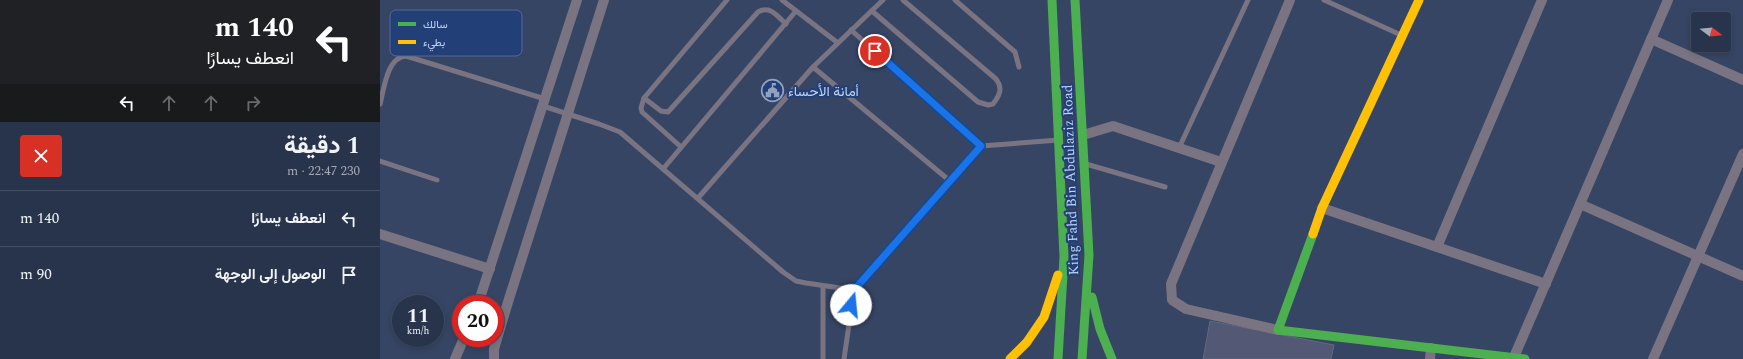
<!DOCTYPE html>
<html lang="ar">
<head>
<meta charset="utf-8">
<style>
	:root { --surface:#28344b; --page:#303c52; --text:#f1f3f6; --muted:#a5aab5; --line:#444f63 }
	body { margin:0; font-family:Spectral,Vazirmatn,serif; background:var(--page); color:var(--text); direction:rtl; height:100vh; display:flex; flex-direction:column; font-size:15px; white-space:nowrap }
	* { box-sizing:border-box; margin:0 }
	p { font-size:13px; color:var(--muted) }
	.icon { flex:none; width:22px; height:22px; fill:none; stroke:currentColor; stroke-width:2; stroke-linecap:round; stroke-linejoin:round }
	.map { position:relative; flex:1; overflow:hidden; direction:ltr }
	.panel { display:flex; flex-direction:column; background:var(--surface); width:380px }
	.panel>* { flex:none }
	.banner { background:#202124; color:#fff; overflow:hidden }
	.needle { width:26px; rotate:106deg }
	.buttons { position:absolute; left:1311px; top:12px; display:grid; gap:8px }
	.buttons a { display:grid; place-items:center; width:40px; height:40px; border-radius:4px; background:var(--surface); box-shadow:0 2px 6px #0003,0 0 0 1px var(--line); font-size:20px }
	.speed { position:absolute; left:12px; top:295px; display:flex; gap:8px; font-size:20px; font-weight:700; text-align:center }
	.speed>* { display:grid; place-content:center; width:52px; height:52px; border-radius:50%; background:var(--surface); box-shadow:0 2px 6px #0003,0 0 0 1px var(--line); line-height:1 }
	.speed small { font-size:10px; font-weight:400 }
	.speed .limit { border:6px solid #d22; background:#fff; color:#111 }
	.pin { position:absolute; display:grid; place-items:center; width:34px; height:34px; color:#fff; margin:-17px; border:2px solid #fff; border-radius:50%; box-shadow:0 1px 4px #0007 }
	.me { position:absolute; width:44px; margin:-22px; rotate:17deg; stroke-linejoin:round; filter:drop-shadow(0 0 3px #0008) }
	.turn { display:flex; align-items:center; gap:14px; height:84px; padding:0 20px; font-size:18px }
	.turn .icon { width:52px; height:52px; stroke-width:2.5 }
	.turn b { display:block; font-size:28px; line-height:34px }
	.lanes { display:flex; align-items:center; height:38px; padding:0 20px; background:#0003; justify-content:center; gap:20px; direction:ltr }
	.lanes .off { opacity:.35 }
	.round { display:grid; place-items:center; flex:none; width:42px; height:42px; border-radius:4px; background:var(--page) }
	.headline { display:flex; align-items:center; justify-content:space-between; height:68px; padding:0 20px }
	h1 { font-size:24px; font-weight:700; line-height:30px }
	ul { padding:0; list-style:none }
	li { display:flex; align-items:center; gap:12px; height:56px; padding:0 20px; border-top:1px solid var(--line) }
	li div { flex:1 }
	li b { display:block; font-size:15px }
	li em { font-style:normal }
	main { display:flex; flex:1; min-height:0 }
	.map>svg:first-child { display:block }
	.building { fill:#535974; stroke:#616883 }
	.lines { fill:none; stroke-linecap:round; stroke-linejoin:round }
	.lane { stroke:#7a7482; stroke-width:5 }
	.street { stroke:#7a7482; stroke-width:10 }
	.fast { stroke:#4caf50; stroke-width:9 }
	.slow { stroke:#ffc107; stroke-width:9 }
	.route-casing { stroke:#114b97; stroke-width:10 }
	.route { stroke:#1a73e8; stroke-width:7 }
	.labels { text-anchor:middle; stroke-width:4; stroke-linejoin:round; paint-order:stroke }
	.poi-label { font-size:14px; fill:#c0d3f5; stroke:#233f77; text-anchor:start }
	.street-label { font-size:14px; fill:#c0d3f5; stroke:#233f77 }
	.key { fill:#233f77; stroke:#526b9d; stroke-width:1 }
	.key-label { font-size:11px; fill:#c0d3f5 }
</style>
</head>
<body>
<main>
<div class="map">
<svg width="1363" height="359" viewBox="0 0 1363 359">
	<rect width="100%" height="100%" fill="#364564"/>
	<!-- building -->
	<polygon class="building" points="830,321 954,345 951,359 823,359"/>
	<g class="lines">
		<!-- lane -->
		<g class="lane">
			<polyline points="402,0 458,43"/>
			<polyline points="575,0 635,52 639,67"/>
			<polyline points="944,0 1021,35"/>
			<path d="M492,11l106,91 10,3 5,-1c7,-9 10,-16 3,-25l-93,-79"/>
			<polyline points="471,30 601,146"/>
			<polyline points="433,67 570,181"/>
			<path d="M264,98l17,13 7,1 90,-100c12,-7 19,4 28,12"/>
			<path d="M0,104c4,-15 7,-47 26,-48l139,43"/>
			<polyline points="163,106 219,124 240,132 403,272 416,281 426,283 474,290"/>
			<polyline points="301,147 262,112 261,108 264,98 347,0"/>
			<polyline points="799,148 868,0"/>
			<polyline points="0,161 57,180"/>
			<polyline points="706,164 785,187"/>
			<polyline points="283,169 416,11"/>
			<polyline points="318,198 433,67 503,0"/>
			<polyline points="443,286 443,359"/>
			<polyline points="464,359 474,290 601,146 679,140"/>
		</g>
		<!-- street -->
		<g class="street">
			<polyline points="1271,39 1363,80"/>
			<polyline points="703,135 733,126 841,162"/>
			<polyline points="1200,204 1363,276"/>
			<polyline points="942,208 1166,284"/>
			<polyline points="0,234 110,269"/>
			<polyline points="1057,247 1162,0"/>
			<polyline points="98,304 197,0"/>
			<polyline points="898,330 806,309 792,300 791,284 910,0"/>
			<polyline points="1134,357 1288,0"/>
			<polyline points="75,359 84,338"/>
			<polyline points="114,359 114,349 128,302 224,0"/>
			<polyline points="1050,359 1051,348"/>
			<polyline points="1273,359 1363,154"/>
		</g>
		<!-- fast -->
		<g class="fast">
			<polyline points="672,0 684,257 678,359"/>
			<polyline points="695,0 709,255 702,359"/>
			<polyline points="933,234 898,330 1145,359"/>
			<polyline points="712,297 720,329 732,359"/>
		</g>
		<!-- slow -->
		<g class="slow">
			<polyline points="933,234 942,208 1039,0"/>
			<polyline points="630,359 647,342 664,317 678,275"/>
		</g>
	</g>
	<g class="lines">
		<defs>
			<polyline id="route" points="471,305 474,290 601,146 495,51"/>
		</defs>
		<!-- route casing -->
		<use href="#route" class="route-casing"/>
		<!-- route -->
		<use href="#route" class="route"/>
	</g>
	<!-- icons -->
	<defs>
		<symbol id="civic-ring" viewBox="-11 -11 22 22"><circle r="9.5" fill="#233f77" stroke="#90a1c2" stroke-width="1.5"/><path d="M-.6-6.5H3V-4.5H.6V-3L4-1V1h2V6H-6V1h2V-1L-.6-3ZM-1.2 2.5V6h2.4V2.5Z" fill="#90a1c2"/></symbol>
	</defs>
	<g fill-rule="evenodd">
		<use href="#civic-ring" x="380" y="78" width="25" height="25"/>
	</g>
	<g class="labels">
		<!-- poi labels -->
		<g class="poi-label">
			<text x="408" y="96">أمانة الأحساء</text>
		</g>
		<!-- street labels -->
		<g class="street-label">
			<text transform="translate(690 180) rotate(-92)" y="5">King Fahd Bin Abdulaziz Road</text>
		</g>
	</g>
	<!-- legend -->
	<rect x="10" y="10" width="132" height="46" rx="6" class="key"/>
	<rect x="18" y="22" width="18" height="4" fill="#4caf50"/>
	<rect x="18" y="40" width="18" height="4" fill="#ffc107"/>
	<g class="key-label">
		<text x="43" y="28">سالك</text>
		<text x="43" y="46">بطيء</text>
	</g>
</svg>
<div class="buttons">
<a><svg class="needle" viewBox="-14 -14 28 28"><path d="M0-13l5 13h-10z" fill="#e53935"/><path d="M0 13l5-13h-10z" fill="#a5aab5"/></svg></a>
</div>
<div class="speed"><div>11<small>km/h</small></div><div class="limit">20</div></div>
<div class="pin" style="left:495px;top:51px;background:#d93025"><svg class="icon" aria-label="arrive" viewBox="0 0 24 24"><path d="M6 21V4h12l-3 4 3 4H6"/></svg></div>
<svg class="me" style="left:471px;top:305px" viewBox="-20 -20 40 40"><circle r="19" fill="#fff"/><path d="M0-13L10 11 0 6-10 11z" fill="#1a73e8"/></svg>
</div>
<section class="panel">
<div class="banner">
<div class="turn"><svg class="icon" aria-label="left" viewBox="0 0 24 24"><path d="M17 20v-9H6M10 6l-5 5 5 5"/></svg><div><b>140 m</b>انعطف يسارًا</div></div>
<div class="lanes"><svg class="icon" aria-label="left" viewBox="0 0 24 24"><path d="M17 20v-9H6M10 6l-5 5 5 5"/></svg><svg class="icon off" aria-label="ahead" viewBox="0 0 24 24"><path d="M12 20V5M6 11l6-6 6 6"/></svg><svg class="icon off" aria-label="ahead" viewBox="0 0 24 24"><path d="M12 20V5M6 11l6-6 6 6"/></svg><svg class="icon off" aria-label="right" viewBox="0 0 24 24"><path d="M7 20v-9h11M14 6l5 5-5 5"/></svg></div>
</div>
<div class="headline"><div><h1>1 دقيقة</h1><p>230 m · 22:47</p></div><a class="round" style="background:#d93025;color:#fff"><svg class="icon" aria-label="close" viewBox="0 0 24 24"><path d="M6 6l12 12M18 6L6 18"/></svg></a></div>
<ul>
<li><svg class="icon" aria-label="left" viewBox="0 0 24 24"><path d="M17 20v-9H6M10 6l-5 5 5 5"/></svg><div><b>انعطف يسارًا</b></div><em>140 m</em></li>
<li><svg class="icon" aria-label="arrive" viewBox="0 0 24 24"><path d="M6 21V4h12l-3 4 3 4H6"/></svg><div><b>الوصول إلى الوجهة</b></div><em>90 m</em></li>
</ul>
</section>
</main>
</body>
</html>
